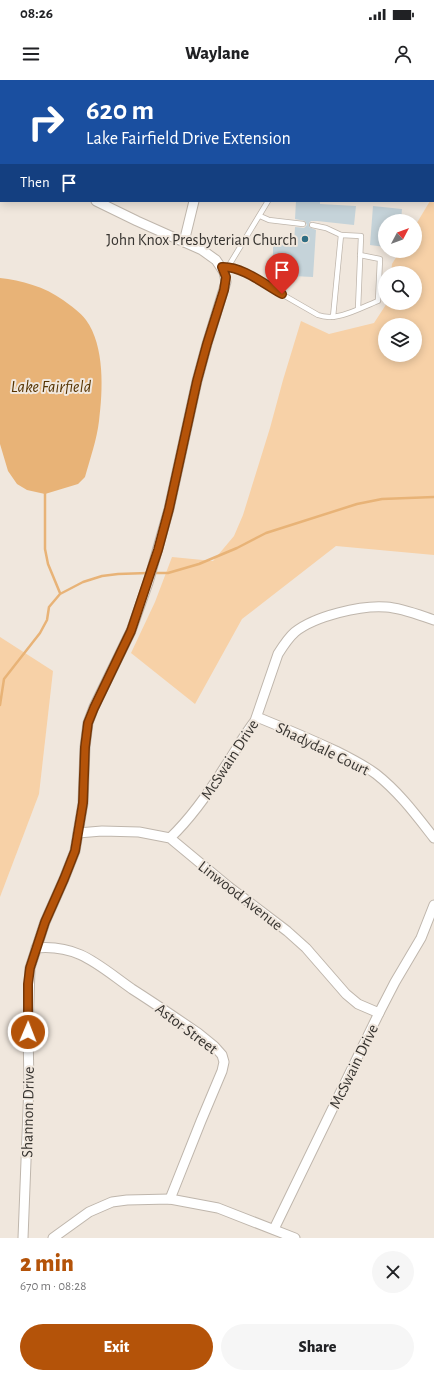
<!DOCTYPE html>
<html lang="en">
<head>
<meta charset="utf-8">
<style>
	:root { --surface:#fff; --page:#f6f6f6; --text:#202124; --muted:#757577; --accent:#b45309 }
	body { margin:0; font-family:"Alegreya Sans",sans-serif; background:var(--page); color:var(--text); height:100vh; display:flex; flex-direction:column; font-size:15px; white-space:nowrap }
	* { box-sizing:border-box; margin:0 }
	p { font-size:13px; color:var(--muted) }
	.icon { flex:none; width:22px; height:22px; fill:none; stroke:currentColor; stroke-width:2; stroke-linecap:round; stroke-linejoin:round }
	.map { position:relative; height:1158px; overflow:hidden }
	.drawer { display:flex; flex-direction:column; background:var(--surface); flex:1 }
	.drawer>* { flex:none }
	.banner { position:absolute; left:0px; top:0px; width:434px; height:122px; box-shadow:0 2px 10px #0003; background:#1a4fa0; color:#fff; overflow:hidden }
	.needle { width:26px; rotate:49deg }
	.controls { position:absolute; left:378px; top:134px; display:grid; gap:8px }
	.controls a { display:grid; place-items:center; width:44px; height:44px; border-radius:50%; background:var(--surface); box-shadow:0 2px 10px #0003; font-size:20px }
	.pin { position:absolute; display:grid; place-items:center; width:34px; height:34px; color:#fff; margin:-41px -17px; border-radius:50% 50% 50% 0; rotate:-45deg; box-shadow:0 0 4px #0007 }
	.pin .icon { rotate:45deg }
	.me { position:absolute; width:44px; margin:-22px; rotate:1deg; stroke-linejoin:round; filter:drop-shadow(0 0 3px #0008) }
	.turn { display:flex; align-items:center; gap:14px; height:84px; padding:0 20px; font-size:18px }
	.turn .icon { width:52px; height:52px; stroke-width:2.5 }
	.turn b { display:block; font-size:28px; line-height:34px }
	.then { display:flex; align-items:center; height:38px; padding:0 20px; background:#0003; gap:8px; font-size:15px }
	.round { display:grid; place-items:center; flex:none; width:42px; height:42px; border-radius:21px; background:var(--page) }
	.headline { display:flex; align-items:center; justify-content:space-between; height:68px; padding:0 20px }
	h1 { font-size:24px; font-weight:800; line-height:30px; color:var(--accent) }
	.cta { display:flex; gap:8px; margin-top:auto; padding:8px 20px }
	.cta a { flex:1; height:46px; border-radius:24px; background:var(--accent); color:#fff; font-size:16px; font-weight:800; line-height:46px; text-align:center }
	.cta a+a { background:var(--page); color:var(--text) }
	.status { display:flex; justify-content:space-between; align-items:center; height:28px; padding:0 20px; background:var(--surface); direction:ltr }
	.status svg { height:11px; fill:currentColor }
	header { display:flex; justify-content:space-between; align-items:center; height:52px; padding:0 20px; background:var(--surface); font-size:18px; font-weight:800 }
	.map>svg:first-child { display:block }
	.built { fill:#eadbcc }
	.green { fill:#f7d1a7; fill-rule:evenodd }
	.water { fill:#e8b377 }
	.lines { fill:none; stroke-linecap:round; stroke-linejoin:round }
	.stream { stroke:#e8b377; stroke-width:2.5 }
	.building { fill:#c5d3d9 }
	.service-casing { stroke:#bfb6ac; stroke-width:6 }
	.minor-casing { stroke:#bfb6ac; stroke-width:11 }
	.service { stroke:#fff; stroke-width:4.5 }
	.minor { stroke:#fff; stroke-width:9 }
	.route-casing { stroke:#753606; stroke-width:10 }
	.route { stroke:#b45309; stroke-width:7 }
	.poi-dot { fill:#2f6d83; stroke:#f0e7dd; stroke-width:1.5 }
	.labels { text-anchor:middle; stroke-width:4; stroke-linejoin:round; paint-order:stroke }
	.poi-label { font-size:16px; fill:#373430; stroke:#f0e7dd; text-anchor:end }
	.street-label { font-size:16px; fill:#373430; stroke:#f0e7dd }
	.water-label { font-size:17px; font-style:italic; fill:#530; stroke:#f0e7dd }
</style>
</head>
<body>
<div class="status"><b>08:26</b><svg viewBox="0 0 49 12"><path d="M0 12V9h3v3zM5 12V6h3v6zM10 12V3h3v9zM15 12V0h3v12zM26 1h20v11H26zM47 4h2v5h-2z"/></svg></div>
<header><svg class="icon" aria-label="menu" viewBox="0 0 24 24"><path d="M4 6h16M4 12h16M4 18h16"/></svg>Waylane<svg class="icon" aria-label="person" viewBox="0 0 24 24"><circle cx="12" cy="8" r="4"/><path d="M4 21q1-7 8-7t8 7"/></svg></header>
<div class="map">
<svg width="434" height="1158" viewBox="0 0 434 1158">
	<rect width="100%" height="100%" fill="#f0e7dd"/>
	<!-- built -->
	<polygon class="built" points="240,0 434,0 434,37 433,37 433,1 239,1"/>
	<!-- green -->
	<g class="green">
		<path d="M434,83v392l-98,-9 -94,73 -47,85 -64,-51 24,-51 17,-45 41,4 21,-25 9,-21 27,-87 13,-48 18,-59 28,13 45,-11 13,-20h28v-30h-24l1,-9 8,-13h15v-25l15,-25h3zM385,245h30v30h-30z"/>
		<polygon points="0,557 53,591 39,714 0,817"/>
	</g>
	<!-- water -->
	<path class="water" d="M0,198c21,2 45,9 63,22 8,6 17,12 23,20 19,26 17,71 13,101 -2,18 -9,38 -14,56l-7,7 -33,10 -18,-4 -10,-6 -9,-13 -8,-27z"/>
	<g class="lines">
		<!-- stream -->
		<g class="stream">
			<polyline points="45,411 45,469 48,484 60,513"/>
			<polyline points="153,493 168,493 199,484 237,468 266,453 357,424 382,419 434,417"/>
			<polyline points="0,625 4,599 40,553 47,540 49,527 60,514 83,502 102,496 118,494 148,493"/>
		</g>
	</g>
	<!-- building -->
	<g class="building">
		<polygon points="296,121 320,121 320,124 356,126 354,145 317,141 311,141 309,143 309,147 316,150 313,197 292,196 292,183 273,181 273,163 294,165 295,147 304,148 307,145 305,141 295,139"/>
		<polygon points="373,126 402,129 401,141 385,141 385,167 370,165"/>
	</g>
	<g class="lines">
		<defs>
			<g id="service">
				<polyline points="260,136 269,140 303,144"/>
				<polyline points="312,145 326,148 341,155"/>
				<path d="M222,187h6l17,6 73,42c19,7 42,-7 60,-14l2,-42 -20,-4"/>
				<polyline points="228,187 268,121"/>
				<polyline points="333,237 341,155 361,156 358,229"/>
			</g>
			<g id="minor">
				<polyline points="191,0 193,1"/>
				<polyline points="230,1 230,0"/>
				<polyline points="0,83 1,83"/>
				<polyline points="96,121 137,141 184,162"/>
				<path d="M257,637c27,11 53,22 79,34 14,7 28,14 40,23 23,18 40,41 58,64"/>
				<polyline points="78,753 102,751 139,752 170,758 229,807 287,851 306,868 346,914 358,924 379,933"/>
				<path d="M170,758c22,-21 40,-47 56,-73 10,-15 18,-30 29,-44l23,-67c5,-8 10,-16 17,-22 20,-16 66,-27 91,-25 16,1 33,8 48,13"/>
				<path d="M36,868c43,-4 63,18 96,41 22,14 44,29 66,44l16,13 8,9 2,7 -2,9 -21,50 -31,78"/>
				<polyline points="274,1149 379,933 395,902 421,858 434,825"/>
				<polyline points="23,1158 29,1004 28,952 30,888 45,842 64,799 75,771 83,723 85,667 88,643 94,627 131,551 148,503 169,429 197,301 207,264 226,202 224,192 216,180 202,170 184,162 194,121"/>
				<polyline points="53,1158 89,1132 112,1122 127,1120 170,1119 218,1128 295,1158"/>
			</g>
		</defs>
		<!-- service casing -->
		<use href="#service" class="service-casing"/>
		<!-- minor casing -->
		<use href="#minor" class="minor-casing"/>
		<!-- service -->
		<use href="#service" class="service"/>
		<!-- minor -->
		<use href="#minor" class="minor"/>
	</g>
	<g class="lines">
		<defs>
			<path id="route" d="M28,952v-48l2,-16 15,-46 19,-43 11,-28 8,-48 2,-56 3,-24 6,-15 37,-77 27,-81 11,-41 28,-128 10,-37 17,-54 2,-13 -4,-10c20,-1 42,17 60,27"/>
		</defs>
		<!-- route casing -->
		<use href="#route" class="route-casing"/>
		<!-- route -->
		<use href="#route" class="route"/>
	</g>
	<!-- markers -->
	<circle class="poi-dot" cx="305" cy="159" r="4"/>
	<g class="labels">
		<!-- poi labels -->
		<g class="poi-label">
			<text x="297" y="165">John Knox Presbyterian Church</text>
		</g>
		<!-- street labels -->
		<g class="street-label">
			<text transform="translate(323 668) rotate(26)" y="6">Shadydale Court</text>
			<text transform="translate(229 679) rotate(-57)" y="6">McSwain Drive</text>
			<text transform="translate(241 815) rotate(38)" y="6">Linwood Avenue</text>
			<text transform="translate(187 948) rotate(37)" y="6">Astor Street</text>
			<text transform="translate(353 986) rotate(-64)" y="6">McSwain Drive</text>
			<text transform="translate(27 1032) rotate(-89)" y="6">Shannon Drive</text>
		</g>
		<!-- water labels -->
		<g class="water-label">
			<text x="51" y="312">Lake Fairfield</text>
		</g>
	</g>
</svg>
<div class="controls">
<a><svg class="needle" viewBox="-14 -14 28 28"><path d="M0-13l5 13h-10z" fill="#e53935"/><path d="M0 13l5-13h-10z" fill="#757577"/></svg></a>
<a><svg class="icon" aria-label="search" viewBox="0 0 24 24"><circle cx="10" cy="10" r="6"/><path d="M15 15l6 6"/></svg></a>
<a><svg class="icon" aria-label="layers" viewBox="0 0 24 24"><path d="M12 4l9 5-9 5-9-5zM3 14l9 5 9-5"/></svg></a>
</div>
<div class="pin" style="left:282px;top:214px;background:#d93025"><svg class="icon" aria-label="arrive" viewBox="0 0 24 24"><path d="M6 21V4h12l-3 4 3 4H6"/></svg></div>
<svg class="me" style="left:28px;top:952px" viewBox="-20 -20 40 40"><circle r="17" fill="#b45309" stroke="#fff" stroke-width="3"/><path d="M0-11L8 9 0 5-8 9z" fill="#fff"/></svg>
<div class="banner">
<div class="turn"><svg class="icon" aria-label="right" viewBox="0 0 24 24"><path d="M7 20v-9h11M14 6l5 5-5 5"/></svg><div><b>620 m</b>Lake Fairfield Drive Extension</div></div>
<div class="then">Then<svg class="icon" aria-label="arrive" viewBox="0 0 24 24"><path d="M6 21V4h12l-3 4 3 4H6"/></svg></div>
</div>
</div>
<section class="drawer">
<div class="headline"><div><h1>2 min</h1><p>670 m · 08:28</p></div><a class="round"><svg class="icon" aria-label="close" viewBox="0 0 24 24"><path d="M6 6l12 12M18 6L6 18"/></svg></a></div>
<div class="cta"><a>Exit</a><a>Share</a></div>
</section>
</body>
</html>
